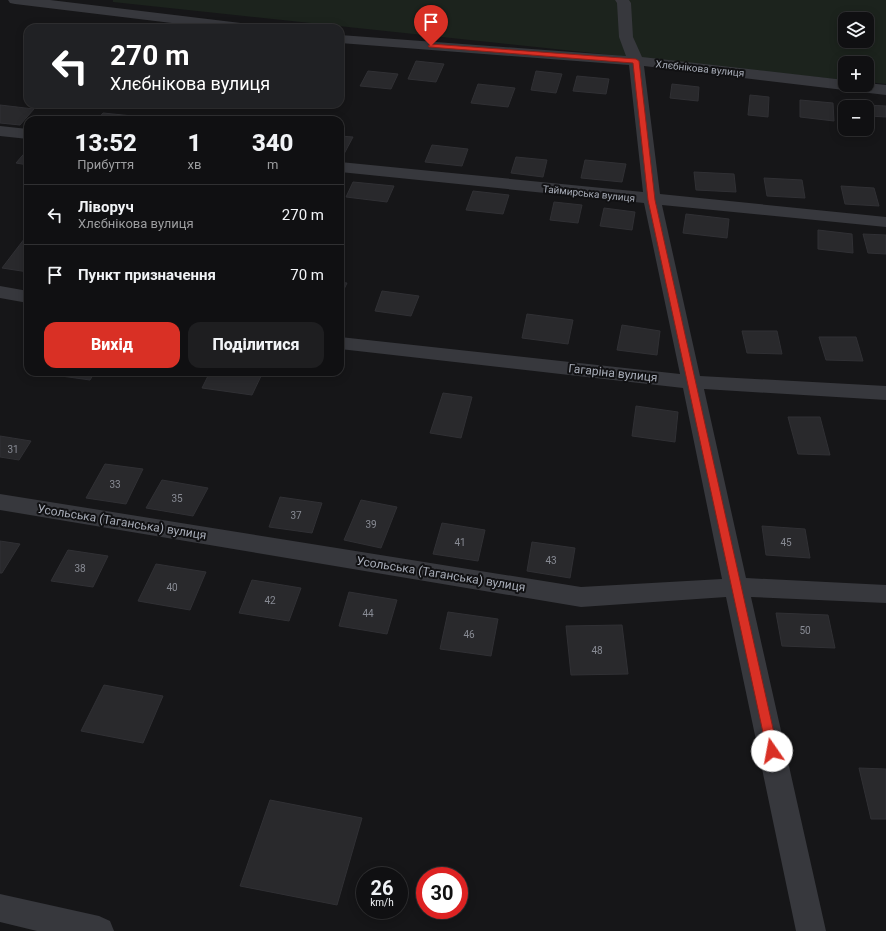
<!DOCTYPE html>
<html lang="uk">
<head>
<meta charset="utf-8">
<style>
	:root { --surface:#101012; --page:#1e1e20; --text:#f1f3f6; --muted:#9c9d9f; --line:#303032; --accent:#d93025 }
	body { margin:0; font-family:Roboto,sans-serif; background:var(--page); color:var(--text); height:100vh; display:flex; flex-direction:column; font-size:15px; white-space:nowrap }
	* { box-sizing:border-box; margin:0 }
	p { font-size:13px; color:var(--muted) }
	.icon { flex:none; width:22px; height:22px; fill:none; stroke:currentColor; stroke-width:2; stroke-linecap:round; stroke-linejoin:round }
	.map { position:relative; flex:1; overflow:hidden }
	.panel { position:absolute; left:24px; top:116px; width:320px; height:260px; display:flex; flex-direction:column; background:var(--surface); border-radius:12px; box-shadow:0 2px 10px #0003,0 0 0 1px var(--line) }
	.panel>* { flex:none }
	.hud { position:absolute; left:24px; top:24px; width:320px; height:84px; border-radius:12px; box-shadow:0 2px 10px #0003,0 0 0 1px var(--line); background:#202124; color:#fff; overflow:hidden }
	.controls { position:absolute; left:838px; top:12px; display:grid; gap:8px }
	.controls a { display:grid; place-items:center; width:36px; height:36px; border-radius:8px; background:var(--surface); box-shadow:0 2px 10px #0003,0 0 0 1px var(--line); font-size:20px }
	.speed { position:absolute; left:356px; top:867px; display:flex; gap:8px; font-size:20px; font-weight:700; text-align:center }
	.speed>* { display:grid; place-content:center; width:52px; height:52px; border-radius:50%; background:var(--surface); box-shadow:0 2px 10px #0003,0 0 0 1px var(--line); line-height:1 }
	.speed small { font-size:10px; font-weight:400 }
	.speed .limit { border:6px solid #d22; background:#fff; color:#111 }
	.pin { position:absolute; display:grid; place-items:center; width:34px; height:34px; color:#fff; margin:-41px -17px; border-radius:50% 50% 50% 0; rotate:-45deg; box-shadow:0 0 4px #0007 }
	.pin .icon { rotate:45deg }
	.me { position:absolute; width:44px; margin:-22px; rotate:348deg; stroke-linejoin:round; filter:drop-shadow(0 0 3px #0008) }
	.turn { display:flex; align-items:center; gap:14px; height:84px; padding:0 20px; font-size:18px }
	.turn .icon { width:52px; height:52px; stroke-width:2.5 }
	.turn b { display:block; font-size:28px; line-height:34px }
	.eta { display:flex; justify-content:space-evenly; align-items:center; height:68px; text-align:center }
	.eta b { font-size:24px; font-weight:800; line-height:28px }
	.button { display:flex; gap:8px; margin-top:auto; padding:8px 20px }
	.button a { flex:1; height:46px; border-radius:12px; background:var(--accent); color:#fff; font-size:16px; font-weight:800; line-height:46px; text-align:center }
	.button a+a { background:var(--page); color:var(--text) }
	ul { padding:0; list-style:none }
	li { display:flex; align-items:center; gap:12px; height:60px; padding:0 20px; border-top:1px solid var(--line) }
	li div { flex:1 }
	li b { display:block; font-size:15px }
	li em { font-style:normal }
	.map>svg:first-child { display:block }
	.green { fill:#1c231d; fill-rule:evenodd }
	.building { fill:#29292c; stroke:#303034 }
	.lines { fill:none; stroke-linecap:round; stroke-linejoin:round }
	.street { fill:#37383d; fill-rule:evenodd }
	.route { fill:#d93025; stroke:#8d1f18 }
	.labels { text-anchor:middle; stroke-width:4; stroke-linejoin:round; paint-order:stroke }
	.far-street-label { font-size:10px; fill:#a8adb8; stroke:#111113 }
	.number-label { font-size:10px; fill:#888b94 }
	.street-label { font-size:12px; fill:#a8adb8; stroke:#111113 }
</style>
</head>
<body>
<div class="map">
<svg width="886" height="931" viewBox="0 0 886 931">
	<rect width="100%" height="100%" fill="#161618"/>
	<!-- green -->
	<path class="green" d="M113,0h773v84l-19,-2v-19h-22v17l-732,-78zM845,19h22v22h-22z"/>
	<!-- building -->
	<g class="building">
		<polygon points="416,61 444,64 436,82 408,79"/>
		<polygon points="368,71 398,74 391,89 360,86"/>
		<polygon points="536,71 562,74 556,93 531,90"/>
		<polygon points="577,76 609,79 606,94 573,91"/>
		<polygon points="478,84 515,88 508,107 471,103"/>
		<polygon points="672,84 699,87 698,101 670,98"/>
		<polygon points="750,95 769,97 768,117 748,115"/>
		<polygon points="800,100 833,103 834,121 800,117"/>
		<polygon points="0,105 34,109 20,125 0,123"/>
		<polygon points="865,105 886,106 886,117 869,116"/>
		<polygon points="103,113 143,117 140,120 97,120"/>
		<polygon points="340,136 353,137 344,154 340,154"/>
		<polygon points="432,145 468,149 462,166 425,162"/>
		<polygon points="28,149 28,165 16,163"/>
		<polygon points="516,157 547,160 543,177 511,173"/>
		<polygon points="585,160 626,164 622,182 581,178"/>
		<polygon points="694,172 734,174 736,192 696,190"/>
		<polygon points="764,178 802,180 805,198 767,196"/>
		<polygon points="353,182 394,186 387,202 346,197"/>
		<polygon points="841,186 874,188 879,206 845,204"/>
		<polygon points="473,191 509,195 503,214 466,210"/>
		<polygon points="554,202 582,205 578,223 550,220"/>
		<polygon points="604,208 635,212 632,230 600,226"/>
		<polygon points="686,214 729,219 727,238 683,233"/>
		<polygon points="818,230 852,234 853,253 818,249"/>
		<polygon points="28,234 28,272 2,268"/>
		<polygon points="863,234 886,235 886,254 868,253"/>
		<polygon points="340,282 347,283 340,298"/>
		<polygon points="382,291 419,296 411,316 375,311"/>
		<polygon points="527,314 573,320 568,344 522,338"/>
		<polygon points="622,325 660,331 657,355 617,350"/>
		<polygon points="742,331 777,331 782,354 747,353"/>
		<polygon points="819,337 856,337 863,361 826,360"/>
		<polygon points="56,372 95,372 90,380 54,375"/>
		<polygon points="210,372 263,372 252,395 202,388"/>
		<polygon points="443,393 472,397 461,438 430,433"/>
		<polygon points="636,406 678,412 675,442 632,436"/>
		<polygon points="788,417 820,417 830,455 798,454"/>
		<polygon points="0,436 31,441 19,460 0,457"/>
		<polygon points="105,464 143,469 126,504 86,498"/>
		<polygon points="162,480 208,488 193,516 146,508"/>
		<polygon points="280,497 322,503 312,533 269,527"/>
		<polygon points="361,500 397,507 381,548 344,540"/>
		<polygon points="442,523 485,530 478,561 433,554"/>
		<polygon points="762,526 805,529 810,558 766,555"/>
		<polygon points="0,541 20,544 2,573 0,573"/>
		<polygon points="532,542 575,548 570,578 527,571"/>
		<polygon points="68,550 108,556 93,587 51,581"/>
		<polygon points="156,564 206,572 190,610 138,601"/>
		<polygon points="252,580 301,588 289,621 239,613"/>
		<polygon points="349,592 397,600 387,634 339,626"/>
		<polygon points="448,612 498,619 491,656 440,649"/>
		<polygon points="776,613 828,615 835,648 782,646"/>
		<polygon points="622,625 628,674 571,675 566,626"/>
		<polygon points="104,685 163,696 143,743 81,731"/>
		<polygon points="859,768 886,769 886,819 871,819"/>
		<polygon points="270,800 362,818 337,905 240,886"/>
	</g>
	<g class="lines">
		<!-- street -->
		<g class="street">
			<polygon points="8,0 50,0 249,24 254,25 256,28 213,28 15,4 10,3"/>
			<polygon points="615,0 629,0 631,3 633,37 642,57 845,80 845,85 867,85 867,83 886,85 886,95 644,66 660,194 886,217 886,227 662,205 700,376 886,386 886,400 704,389 746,578 886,585 886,603 751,597 826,931 796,931 726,597 581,607 0,510 0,494 581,587 722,579 683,388 340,349 340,337 680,374 644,203 340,172 340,162 643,192 629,65 340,43 340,35 626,56 619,37 617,3"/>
			<polygon points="0,126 28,129 28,139 0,136"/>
			<polygon points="0,286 28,291 28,303 0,298"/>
			<polygon points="0,894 99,916 110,921 114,931 37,931 0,922"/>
		</g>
	</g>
	<!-- route -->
	<polygon class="route" points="431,44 636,59 639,61 655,200 778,751 776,755 772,756 768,755 767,751 648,200 633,63 429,47 428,46"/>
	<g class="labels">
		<!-- far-street labels -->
		<g class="far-street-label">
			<text transform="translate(700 68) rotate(6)" y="4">Хлєбнікова вулиця</text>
			<text transform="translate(589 193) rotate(6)" y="4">Таймирська вулиця</text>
		</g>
		<!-- number labels -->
		<g class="number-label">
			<text x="13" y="453">31</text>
			<text x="115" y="488">33</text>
			<text x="177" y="502">35</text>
			<text x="296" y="519">37</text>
			<text x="371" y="528">39</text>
			<text x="460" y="546">41</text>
			<text x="786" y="546">45</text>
			<text x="551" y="564">43</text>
			<text x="80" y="572">38</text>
			<text x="172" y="591">40</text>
			<text x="270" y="604">42</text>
			<text x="368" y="617">44</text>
			<text x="805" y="634">50</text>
			<text x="469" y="638">46</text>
			<text x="597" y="654">48</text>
		</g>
		<!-- street labels -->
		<g class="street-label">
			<text transform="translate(613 373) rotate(6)" y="4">Гагаріна вулиця</text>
			<text transform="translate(122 522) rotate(9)" y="4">Усольська (Таганська) вулиця</text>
			<text transform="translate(441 574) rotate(9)" y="4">Усольська (Таганська) вулиця</text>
		</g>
	</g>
</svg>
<div class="controls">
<a><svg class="icon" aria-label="layers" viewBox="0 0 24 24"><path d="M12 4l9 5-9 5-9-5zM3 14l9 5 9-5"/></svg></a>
<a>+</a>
<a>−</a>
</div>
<div class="speed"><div>26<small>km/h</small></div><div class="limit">30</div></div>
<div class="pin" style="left:431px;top:46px;background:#d93025"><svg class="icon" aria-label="arrive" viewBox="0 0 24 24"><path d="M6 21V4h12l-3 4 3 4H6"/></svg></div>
<svg class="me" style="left:772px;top:751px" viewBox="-20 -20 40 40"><circle r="19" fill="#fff"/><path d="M0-13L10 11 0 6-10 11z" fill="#d93025"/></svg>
<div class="hud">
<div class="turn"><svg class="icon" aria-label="left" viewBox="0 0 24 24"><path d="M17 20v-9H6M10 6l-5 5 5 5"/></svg><div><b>270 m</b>Хлєбнікова вулиця</div></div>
</div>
<section class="panel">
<div class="eta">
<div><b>13:52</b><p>Прибуття</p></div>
<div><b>1</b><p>хв</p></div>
<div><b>340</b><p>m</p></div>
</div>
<ul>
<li><svg class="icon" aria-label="left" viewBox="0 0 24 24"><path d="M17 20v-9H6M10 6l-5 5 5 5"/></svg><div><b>Ліворуч</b><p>Хлєбнікова вулиця</p></div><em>270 m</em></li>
<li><svg class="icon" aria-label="arrive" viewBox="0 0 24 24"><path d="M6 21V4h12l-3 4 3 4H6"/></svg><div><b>Пункт призначення</b></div><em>70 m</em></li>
</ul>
<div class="button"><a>Вихід</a><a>Поділитися</a></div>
</section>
</div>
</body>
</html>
